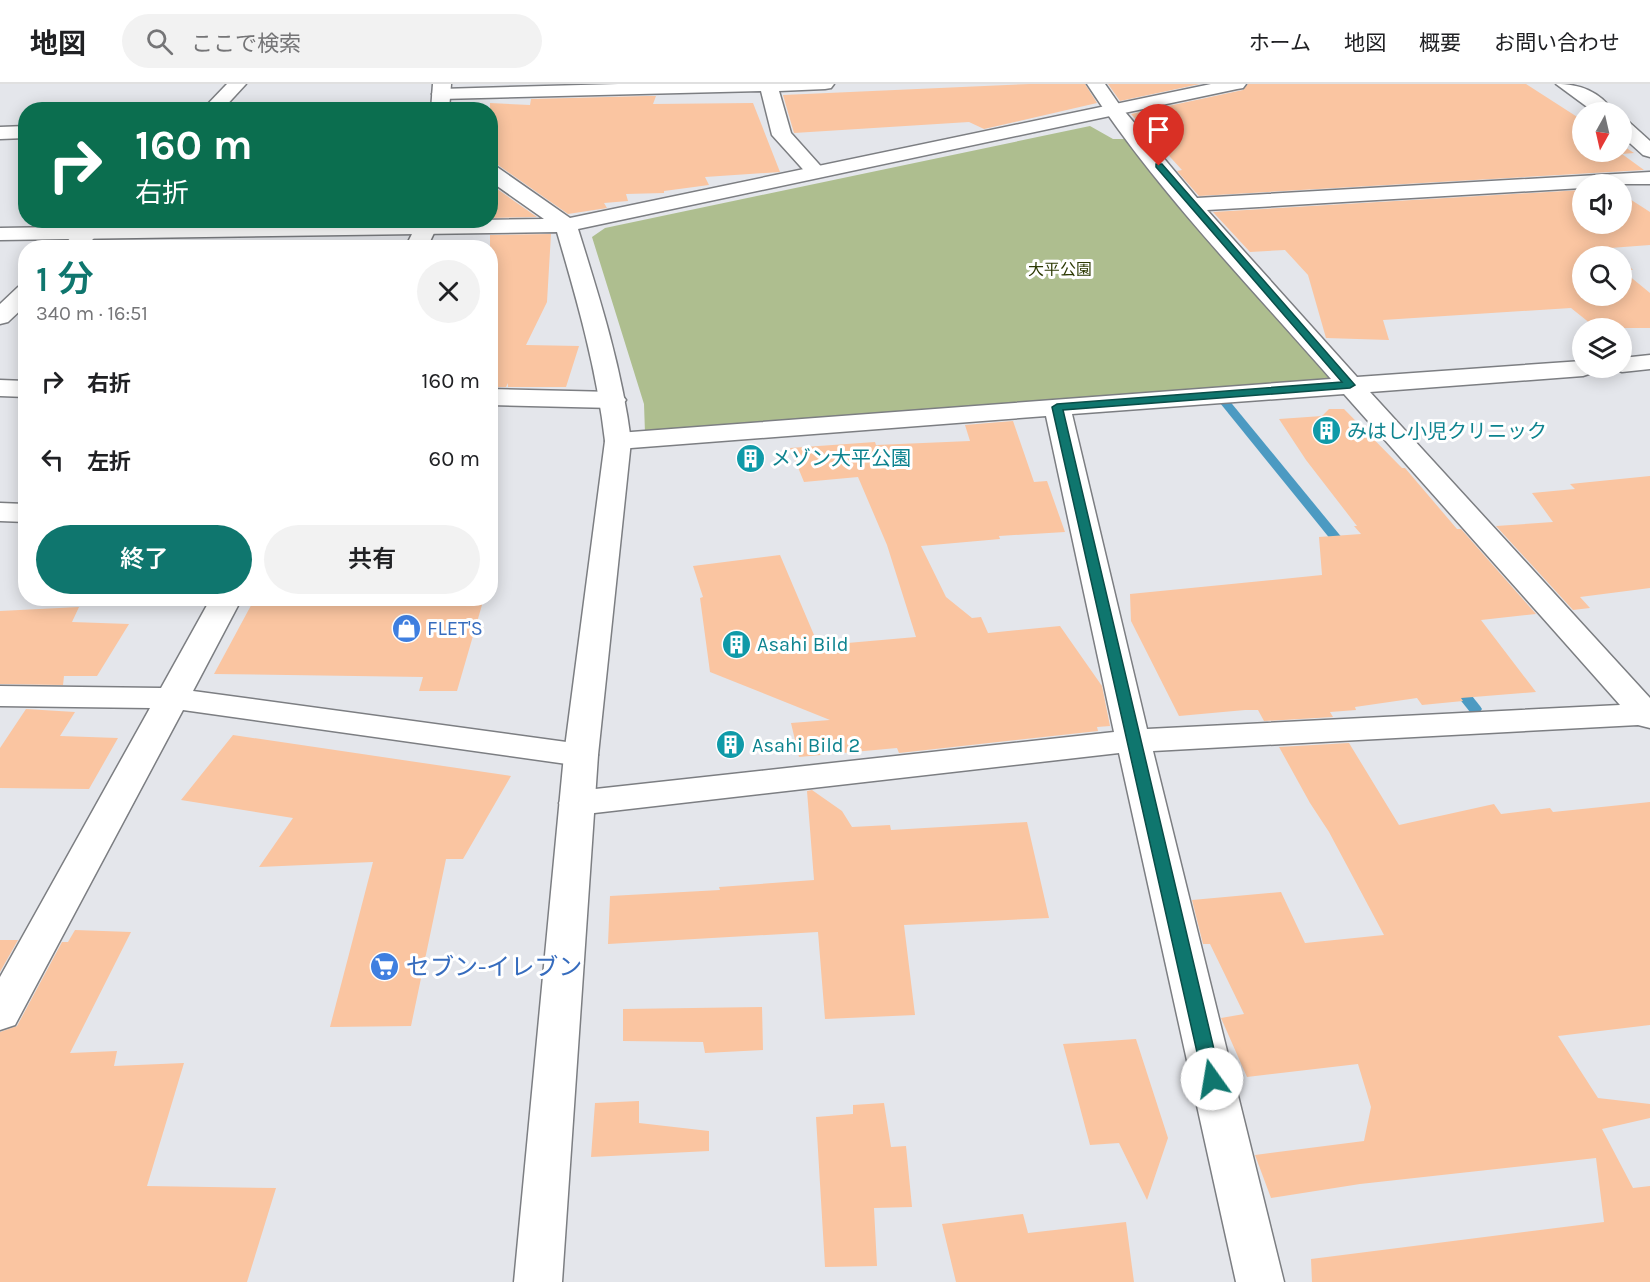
<!DOCTYPE html>
<html lang="ja">
<head>
<meta charset="utf-8">
<style>
	:root { --surface:#fff; --page:#f2f2f2; --text:#202124; --muted:#757577; --line:#e0e0e0; --accent:#0f766e }
	body { margin:0; font-family:Karla,"Noto Sans JP",sans-serif; background:var(--page); color:var(--text); height:100vh; display:flex; flex-direction:column; font-size:22px; white-space:nowrap }
	* { box-sizing:border-box; margin:0 }
	p { font-size:20px; color:var(--muted) }
	.icon { flex:none; width:33px; height:33px; fill:none; stroke:currentColor; stroke-width:2; stroke-linecap:round; stroke-linejoin:round }
	.map { position:relative; flex:1; overflow:hidden }
	.drawer { position:absolute; left:18px; top:156px; width:480px; height:366px; display:flex; flex-direction:column; background:var(--surface); border-radius:24px; box-shadow:0 3px 15px #0003 }
	.drawer>* { flex:none }
	.hud { position:absolute; left:18px; top:18px; width:480px; height:126px; border-radius:24px; box-shadow:0 3px 15px #0003; background:#0b6e4f; color:#fff; overflow:hidden }
	.needle { width:39px; rotate:188deg }
	.tools { position:absolute; left:1572px; top:18px; display:grid; gap:12px }
	.tools a { display:grid; place-items:center; width:60px; height:60px; border-radius:50%; background:var(--surface); box-shadow:0 3px 15px #0003; font-size:30px }
	.pin { position:absolute; display:grid; place-items:center; width:51px; height:51px; color:#fff; margin:-62px -26px; border-radius:50% 50% 50% 0; rotate:-45deg; box-shadow:0 0 6px #0007 }
	.pin .icon { rotate:45deg }
	.me { position:absolute; width:66px; margin:-33px; rotate:347deg; stroke-linejoin:round; filter:drop-shadow(0 0 4px #0008) }
	.turn { display:flex; align-items:center; gap:21px; height:126px; padding:0 18px; font-size:27px }
	.turn .icon { width:78px; height:78px; stroke-width:2.5 }
	.turn b { display:block; font-size:42px; line-height:51px }
	.round { display:grid; place-items:center; flex:none; width:63px; height:63px; border-radius:32px; background:var(--page) }
	.head { display:flex; align-items:center; justify-content:space-between; height:102px; padding:0 18px }
	h1 { font-size:36px; font-weight:600; line-height:45px; color:var(--accent) }
	.action { display:flex; gap:12px; margin-top:auto; padding:12px 18px }
	.action a { flex:1; height:69px; border-radius:36px; background:var(--accent); color:#fff; font-size:24px; font-weight:600; line-height:69px; text-align:center }
	.action a+a { background:var(--page); color:var(--text) }
	ul { padding:0; list-style:none }
	li { display:flex; align-items:center; gap:18px; height:78px; padding:0 18px }
	li div { flex:1 }
	li b { display:block; font-size:22px }
	li em { font-style:normal }
	header { display:flex; align-items:center; gap:36px; box-sizing:border-box; height:84px; padding:0 30px; background:var(--surface); border-bottom:2px solid var(--line) }
	header strong { font-size:28px }
	nav { display:flex; gap:33px; margin-inline-start:auto; font-size:21px }
	.search { width:420px; height:54px; background:var(--page); display:flex; align-items:center; gap:15px; box-sizing:border-box; padding:0 21px; border-radius:33px; color:var(--muted); font-size:22px }
	.map>svg:first-child { display:block }
	.green { fill:#aebe8f }
	.lines { fill:none; stroke-linecap:round; stroke-linejoin:round }
	.stream { fill:#4c9ac2; fill-rule:evenodd }
	.building { fill:#fac5a1 }
	.street-casing { stroke:#7c7e82; stroke-width:3 }
	.secondary-casing { stroke:#7c7e82; stroke-width:3 }
	.street { fill:#fff; fill-rule:evenodd }
	.secondary { fill:#fff; fill-rule:evenodd }
	.route { fill:#0f766e; stroke:#0a4d48; stroke-width:1.5 }
	.labels { text-anchor:middle; stroke-width:6; stroke-linejoin:round; paint-order:stroke }
	.far-park-label { font-size:16px; fill:#2d3a04; stroke:#fff }
	.culture-label { font-size:20px; fill:#0d838f; stroke:#fff; text-anchor:start }
	.shop-label { font-size:20px; fill:#366cbe; stroke:#fff; text-anchor:start }
	.near-shop-label { font-size:24px; fill:#366cbe; stroke:#fff; text-anchor:start }
</style>
</head>
<body>
<header>
<strong>地図</strong>
<div class="search"><svg class="icon" aria-label="search" viewBox="0 0 24 24"><circle cx="10" cy="10" r="6"/><path d="M15 15l6 6"/></svg>ここで検索</div>
<nav><a>ホーム</a><a>地図</a><a>概要</a><a>お問い合わせ</a></nav>
</header>
<div class="map">
<svg width="1650" height="1198" viewBox="0 0 1650 1198">
	<rect width="100%" height="100%" fill="#e4e6eb"/>
	<!-- green -->
	<polygon class="green" points="1090,42 1113,55 1126,55 1332,298 645,349 644,320 592,153 605,144"/>
	<g class="lines">
		<!-- stream -->
		<g class="stream">
			<polygon points="1224,314 1228,315 1348,461 1350,464 1348,467 1340,467 1220,319 1219,317"/>
			<polygon points="1455,596 1460,597 1480,622 1482,625 1480,628 1470,628 1450,603 1448,600 1450,597"/>
		</g>
	</g>
	<!-- building -->
	<g class="building">
		<polygon points="1030,0 1085,0 1097,19 984,45 969,38 794,49 783,11"/>
		<polygon points="1108,0 1200,0 1120,17"/>
		<polygon points="1248,0 1526,0 1582,36 1582,68 1622,68 1622,61 1634,69 1622,70 1644,86 1199,112 1177,87 1182,86 1131,30 1243,6"/>
		<polygon points="647,12 656,12 653,20 753,19 780,88 705,93 709,101 664,107 664,109 626,110 628,117 604,119 607,124 568,130 498,81 490,79 490,19 530,21 531,15"/>
		<polygon points="490,100 537,133 490,134"/>
		<polygon points="1582,106 1582,140 1622,140 1622,110 1650,128 1650,161 1610,164 1619,172 1582,172 1582,212 1622,212 1622,175 1633,186 1622,186 1650,209 1650,244 1596,244 1571,224 1383,236 1389,256 1326,254 1308,191 1285,166 1250,168 1213,128"/>
		<polygon points="551,150 547,218 526,261 579,262 566,303 508,303 508,299 506,303 490,303 490,151"/>
		<polygon points="1329,325 1344,325 1402,384 1405,384 1457,445 1461,445 1536,530 1481,536 1536,608 1461,614 1463,617 1422,621 1417,614 1355,623 1356,626 1330,628 1333,633 1264,637 1258,626 1245,626 1179,632 1131,537 1130,510 1322,491 1319,453 1361,450 1354,442 1357,442 1306,376 1279,335 1322,332"/>
		<polygon points="1013,337 1034,398 1047,397 1065,448 999,452 1000,455 921,462 946,513 972,534 981,533 988,549 1060,542 1102,602 1110,642 1097,643 1098,647 899,669 897,664 799,673 791,639 830,636 710,588 700,514 703,513 693,482 780,471 817,558 834,556 836,560 916,553 887,461 858,393 804,398 790,364 875,358 876,361 970,357 965,341"/>
		<polygon points="1650,392 1650,504 1580,513 1590,524 1573,526 1496,442 1553,438 1532,409 1575,405 1570,400"/>
		<polygon points="255,514 484,514 457,607 419,607 423,593 214,590"/>
		<polygon points="79,523 72,538 129,540 97,592 64,592 63,601 0,600 0,527"/>
		<polygon points="26,625 75,628 60,652 118,654 89,705 0,704 0,664"/>
		<polygon points="233,651 511,692 463,775 446,775 411,942 330,943 373,778 259,783 293,734 181,716"/>
		<polygon points="1349,659 1399,741 1494,720 1501,730 1550,724 1553,728 1650,718 1650,941 1558,952 1598,1014 1650,1020 1650,1034 1602,1045 1633,1104 1650,1102 1650,1198 1312,1198 1311,1175 1604,1138 1596,1074 1360,1100 1271,1114 1255,1071 1364,1057 1371,1023 1358,980 1247,993 1221,934 1244,930 1210,860 1203,860 1192,816 1281,808 1305,859 1384,851 1329,748 1310,719 1279,663"/>
		<polygon points="812,706 842,727 852,743 890,741 891,746 1027,738 1049,834 904,841 915,931 825,935 818,848 608,860 610,812 720,806 719,803 814,796 807,707"/>
		<polygon points="75,846 131,848 70,969 117,967 114,982 184,979 147,1102 276,1104 247,1198 0,1198 0,948 17,942 62,858 68,858"/>
		<polygon points="0,856 18,856 0,888"/>
		<polygon points="762,923 763,966 705,969 703,958 623,957 623,925"/>
		<polygon points="1136,955 1168,1054 1147,1116 1119,1059 1090,1061 1063,960"/>
		<polygon points="639,1017 639,1039 709,1047 709,1067 591,1073 595,1019"/>
		<polygon points="884,1019 891,1063 906,1062 912,1123 874,1124 877,1182 825,1183 816,1033 853,1030 853,1021"/>
		<polygon points="1023,1130 1028,1149 1126,1138 1134,1198 956,1198 942,1140"/>
	</g>
	<g class="lines">
		<defs>
			<g id="street">
				<polygon points="227,0 246,0 222,26 202,26"/>
				<polygon points="618,0 834,0 831,4 825,5 779,7 791,49 826,88 823,92 809,92 772,51 761,7 441,15 435,14 432,10 435,6 441,5"/>
				<path d="M1087,0h18l16,23 76,91 453,-26v12h-68v4l-375,22 150,167 225,-16v7h13l-3,5 -9,3 -213,16 280,306v30l-12,-3 -485,26 131,531h-48l-117,-529 -542,62 -13,-4 -5,-8 5,-8 13,-4 537,-59 -68,-316 -428,33 -9,-2 -4,-6 4,-6 9,-2 713,-54c-82,-94 -176,-190 -244,-295zM1344,310l276,311 -473,24 -75,-315z"/>
				<path d="M1556,0c24,0 43,7 58,28h-20z"/>
				<polygon points="1622,36 1629,38 1650,57 1650,73 1643,71 1622,52"/>
				<polygon points="26,42 26,54 0,55 0,43"/>
				<polygon points="87,136 110,136 85,164 61,164"/>
				<polygon points="419,136 440,136 427,164 405,164"/>
				<polygon points="26,201 26,221 8,238 0,240 0,220 18,203"/>
				<polygon points="1650,271 1650,285 1622,288 1611,284 1622,284 1622,274"/>
				<polygon points="0,296 26,297 26,313 0,312"/>
				<polygon points="490,305 613,308 622,311 626,316 622,321 613,324 490,321"/>
				<polygon points="0,419 26,420 26,438 0,437"/>
				<polygon points="211,514 242,514 193,607 581,660 593,663 598,671 593,679 581,682 183,626 15,941 0,946 0,893 150,624 0,622 0,602 161,604"/>
			</g>
			<g id="secondary">
				<polygon points="433,0 451,0 449,26 431,26"/>
				<path d="M1211,0h35l-3,4 -6,1 -659,140c22,70 44,140 53,212l-33,314 -36,527h-48l50,-527 41,-314c-8,-71 -28,-141 -48,-209l-557,8v-12l544,-9 -54,-38v-16l7,2 73,51z"/>
			</g>
		</defs>
		<!-- street casing -->
		<use href="#street" class="street-casing"/>
		<!-- secondary casing -->
		<use href="#secondary" class="secondary-casing"/>
		<!-- street -->
		<use href="#street" class="street"/>
		<!-- secondary -->
		<use href="#secondary" class="secondary"/>
	</g>
	<!-- route -->
	<polygon class="route" points="1156,80 1162,80 1355,301 1350,304 1063,326 1221,995 1219,1000 1212,1002 1206,1000 1203,995 1052,323 1057,320 1342,298 1156,83"/>
	<!-- icons -->
	<defs>
		<symbol id="building-disc" viewBox="-11 -11 22 22"><circle r="9.5" fill="#0f9aa8" stroke="#fff"/><path d="M-4-6H4V6H1V3H-1V6H-4ZM-2.5-4.3h1.7v1.8h-1.7ZM.8-4.3h1.7v1.8H.8ZM-2.5-1h1.7V.8h-1.7ZM.8-1h1.7V.8H.8Z" fill="#fff"/></symbol>
		<symbol id="shop-disc" viewBox="-11 -11 22 22"><circle r="9.5" fill="#3f7fe0" stroke="#fff"/><path d="M-5-2.5h2.3a2.7 3.5 0 0 1 5.4 0H5L5.5 6h-11ZM-1.5-2.5h3a1.5 2.3 0 0 0-3 0Z" fill="#fff"/></symbol>
		<symbol id="supermarket-disc" viewBox="-11 -11 22 22"><circle r="9.5" fill="#3f7fe0" stroke="#fff"/><path d="M-6-5.5h2.5l.6 2H6L4.5 2H-2.5L-4.4-4H-6ZM-1.5 3.2a1.3 1.3 0 1 0 .1 0ZM3 3.2a1.3 1.3 0 1 0 .1 0Z" fill="#fff"/></symbol>
	</defs>
	<g fill-rule="evenodd">
		<use href="#building-disc" x="1310" y="330" width="33" height="33"/>
		<use href="#building-disc" x="734" y="358" width="33" height="33"/>
		<use href="#shop-disc" x="390" y="528" width="33" height="33"/>
		<use href="#building-disc" x="720" y="544" width="33" height="33"/>
		<use href="#building-disc" x="714" y="644" width="33" height="33"/>
		<use href="#supermarket-disc" x="368" y="866" width="33" height="33"/>
	</g>
	<g class="labels">
		<!-- far-park labels -->
		<g class="far-park-label">
			<text x="1060" y="191">大平公園</text>
		</g>
		<!-- culture labels -->
		<g class="culture-label">
			<text x="1347" y="354">みはし小児クリニック</text>
			<text x="771" y="381">メゾン大平公園</text>
			<text x="757" y="567">Asahi Bild</text>
			<text x="752" y="668">Asahi Bild 2</text>
		</g>
		<!-- shop labels -->
		<g class="shop-label">
			<text x="427" y="551">FLET'S</text>
		</g>
		<!-- near-shop labels -->
		<g class="near-shop-label">
			<text x="406" y="891">セブン-イレブン</text>
		</g>
	</g>
</svg>
<div class="tools">
<a><svg class="needle" viewBox="-14 -14 28 28"><path d="M0-13l5 13h-10z" fill="#e53935"/><path d="M0 13l5-13h-10z" fill="#757577"/></svg></a>
<a><svg class="icon" aria-label="sound" viewBox="0 0 24 24"><path d="M4 9h4l5-4v14l-5-4H4zM17 9q2 3 0 6"/></svg></a>
<a><svg class="icon" aria-label="search" viewBox="0 0 24 24"><circle cx="10" cy="10" r="6"/><path d="M15 15l6 6"/></svg></a>
<a><svg class="icon" aria-label="layers" viewBox="0 0 24 24"><path d="M12 4l9 5-9 5-9-5zM3 14l9 5 9-5"/></svg></a>
</div>
<div class="pin" style="left:1159px;top:82px;background:#d93025"><svg class="icon" aria-label="arrive" viewBox="0 0 24 24"><path d="M6 21V4h12l-3 4 3 4H6"/></svg></div>
<svg class="me" style="left:1212px;top:995px" viewBox="-20 -20 40 40"><circle r="19" fill="#fff"/><path d="M0-13L10 11 0 6-10 11z" fill="#0f766e"/></svg>
<div class="hud">
<div class="turn"><svg class="icon" aria-label="right" viewBox="0 0 24 24"><path d="M7 20v-9h11M14 6l5 5-5 5"/></svg><div><b>160 m</b>右折</div></div>
</div>
<section class="drawer">
<div class="head"><div><h1>1 分</h1><p>340 m · 16:51</p></div><a class="round"><svg class="icon" aria-label="close" viewBox="0 0 24 24"><path d="M6 6l12 12M18 6L6 18"/></svg></a></div>
<ul>
<li><svg class="icon" aria-label="right" viewBox="0 0 24 24"><path d="M7 20v-9h11M14 6l5 5-5 5"/></svg><div><b>右折</b></div><em>160 m</em></li>
<li><svg class="icon" aria-label="left" viewBox="0 0 24 24"><path d="M17 20v-9H6M10 6l-5 5 5 5"/></svg><div><b>左折</b></div><em>60 m</em></li>
</ul>
<div class="action"><a>終了</a><a>共有</a></div>
</section>
</div>
</body>
</html>
